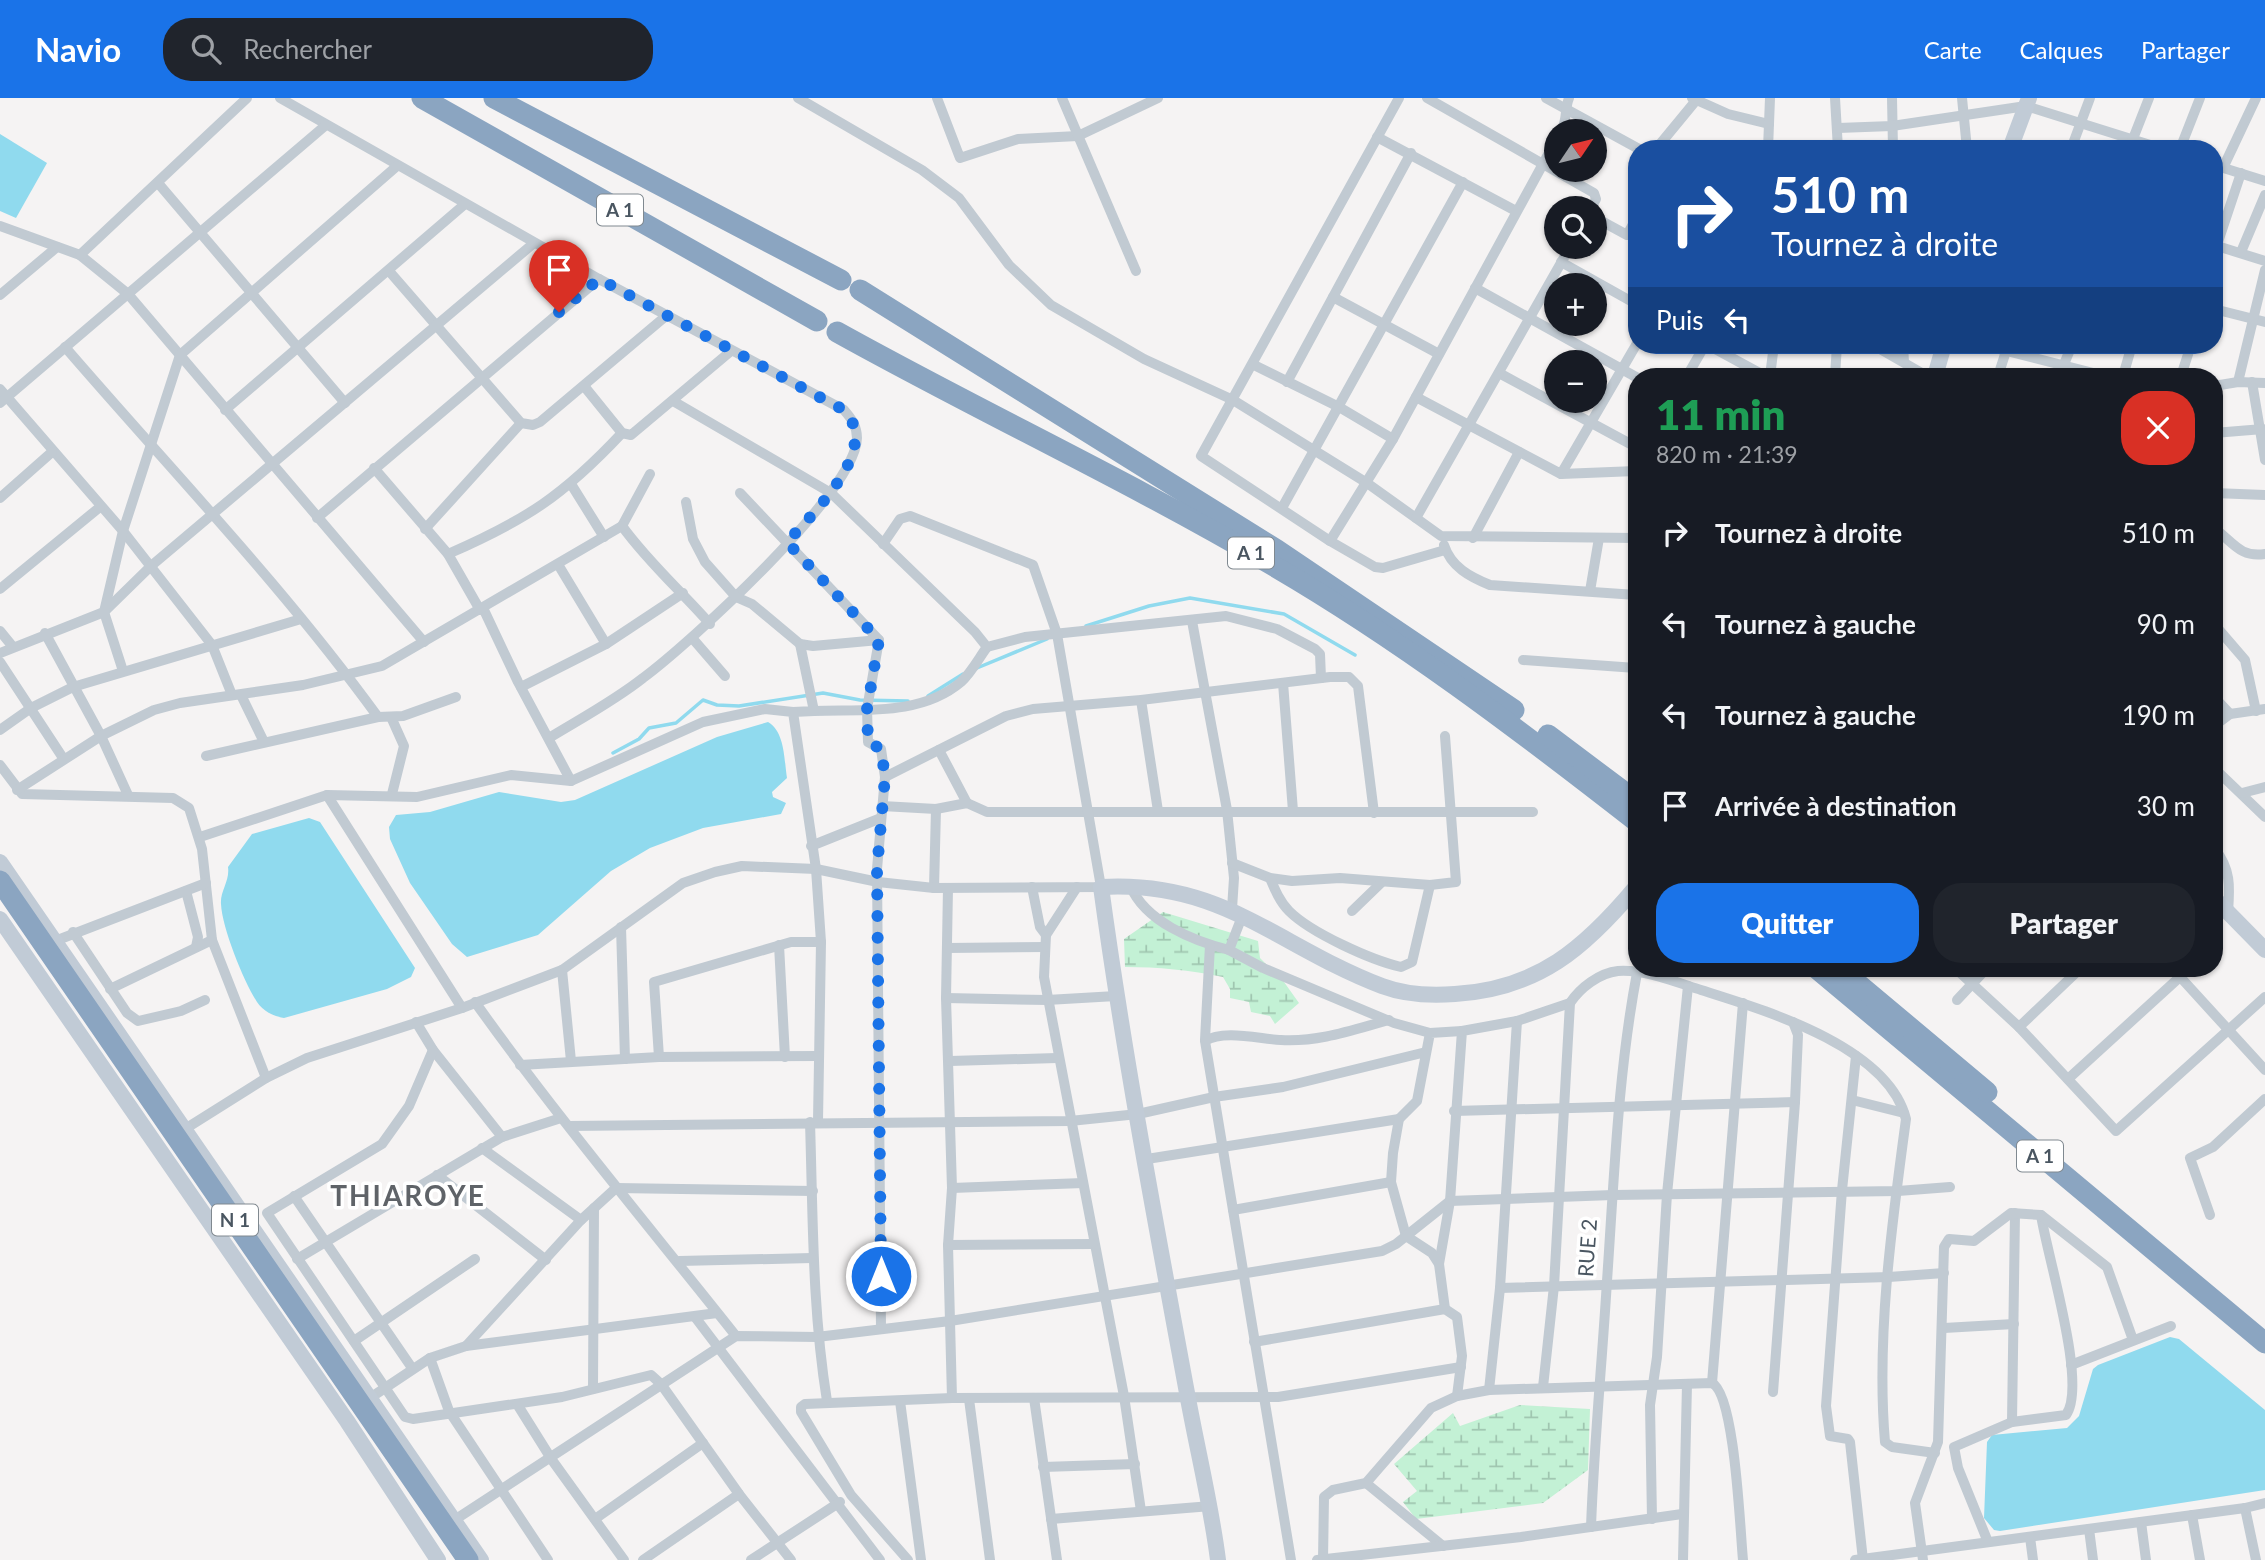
<!DOCTYPE html>
<html lang="fr">
<head>
<meta charset="utf-8">
<style>
	:root { --surface:#171b24; --page:#20242c; --text:#f1f3f6; --muted:#9ea1a6; --accent:#1a73e8 }
	body { margin:0; font-family:Lato,sans-serif; background:var(--page); color:var(--text); height:100vh; display:flex; flex-direction:column; font-size:26px; white-space:nowrap }
	* { box-sizing:border-box; margin:0 }
	p { font-size:23px; color:var(--muted) }
	.icon { flex:none; width:38px; height:38px; fill:none; stroke:currentColor; stroke-width:2; stroke-linecap:round; stroke-linejoin:round }
	.map { position:relative; flex:1; overflow:hidden }
	.panel { position:absolute; left:1628px; top:270px; width:595px; height:609px; display:flex; flex-direction:column; background:var(--surface); border-radius:28px; box-shadow:0 2px 5px #0004 }
	.panel>* { flex:none }
	.top-card { position:absolute; left:1628px; top:42px; width:595px; height:214px; border-radius:28px; box-shadow:0 2px 5px #0004; background:#1a4fa0; color:#fff; overflow:hidden }
	.needle { width:46px; rotate:55deg }
	.controls { position:absolute; left:1544px; top:21px; display:grid; gap:14px }
	.controls a { display:grid; place-items:center; width:63px; height:63px; border-radius:50%; background:var(--surface); box-shadow:0 2px 5px #0004; font-size:35px }
	.pin { position:absolute; display:grid; place-items:center; width:60px; height:60px; color:#fff; margin:-72px -30px; border-radius:50% 50% 50% 0; rotate:-45deg; box-shadow:0 0 7px #0007 }
	.pin .icon { rotate:45deg }
	.me { position:absolute; width:77px; margin:-38px; rotate:0deg; stroke-linejoin:round; filter:drop-shadow(0 0 5px #0008) }
	.turn { display:flex; align-items:center; gap:24px; height:147px; padding:0 28px; font-size:32px }
	.turn .icon { width:91px; height:91px; stroke-width:2.5 }
	.turn b { display:block; font-size:49px; line-height:60px }
	.then { display:flex; align-items:center; height:66px; padding:0 28px; background:#0003; gap:14px; font-size:26px }
	.round { display:grid; place-items:center; flex:none; width:74px; height:74px; border-radius:28px; background:var(--page) }
	.headline { display:flex; align-items:center; justify-content:space-between; height:119px; padding:0 28px }
	h1 { font-size:42px; font-weight:800; line-height:52px; color:#1e9e55 }
	.action { display:flex; gap:14px; margin-top:auto; padding:14px 28px }
	.action a { flex:1; height:80px; border-radius:28px; background:var(--accent); color:#fff; font-size:28px; font-weight:800; line-height:80px; text-align:center }
	.action a+a { background:var(--page); color:var(--text) }
	ul { padding:0; list-style:none }
	li { display:flex; align-items:center; gap:21px; height:91px; padding:0 28px }
	li div { flex:1 }
	li b { display:block; font-size:26px }
	li em { font-style:normal }
	header { display:flex; align-items:center; gap:42px; box-sizing:border-box; height:98px; padding:0 35px; background:var(--accent); color:#fff }
	header strong { font-size:33px }
	nav { display:flex; gap:38px; margin-inline-start:auto; font-size:24px }
	.search { width:490px; height:63px; background:var(--page); display:flex; align-items:center; gap:18px; box-sizing:border-box; padding:0 24px; border-radius:28px; color:var(--muted); font-size:26px }
	.map>svg:first-child { display:block }
	.wetland { fill:url(#wetland-marsh) }
	.water { fill:#90daee }
	.lines { fill:none; stroke-linecap:round; stroke-linejoin:round }
	.stream { stroke:#90daee; stroke-width:3.5 }
	.street { stroke:#c1cad2; stroke-width:10 }
	.secondary { stroke:#c1cbd6; stroke-width:16 }
	.highway { stroke:#8ba5c1; stroke-width:21 }
	.route { stroke:#1a73e8; stroke-width:12; stroke-dasharray:0 21.6 }
	.labels { text-anchor:middle; stroke-width:7; stroke-linejoin:round; paint-order:stroke }
	.shield { fill:#fff; stroke:#808990; stroke-width:2 }
	.shield-label { font-size:19px; font-weight:bold; fill:#4a5661 }
	.street-label { font-size:21px; fill:#4a5661; stroke:#fff }
	.district-label { font-size:28px; font-weight:bold; letter-spacing:2px; fill:#5f6368; stroke:#fff }
</style>
</head>
<body>
<header>
<strong>Navio</strong>
<div class="search"><svg class="icon" aria-label="search" viewBox="0 0 24 24"><circle cx="10" cy="10" r="6"/><path d="M15 15l6 6"/></svg>Rechercher</div>
<nav><a>Carte</a><a>Calques</a><a>Partager</a></nav>
</header>
<div class="map">
<svg width="2265" height="1462" viewBox="0 0 2265 1462">
	<defs>
		<pattern id="wetland-marsh" width="20" height="14" patternUnits="userSpaceOnUse" patternTransform="scale(1.75)"><rect width="20" height="14" fill="#c3f1d5"/><path d="M1 5h8M5 5V1M11 12h8M15 12V8" fill="none" stroke="#a0c6b0"/></pattern>
	</defs>
	<rect width="100%" height="100%" fill="#f5f3f3"/>
	<!-- wetland -->
	<g class="wetland">
		<path d="M1163,814l95,29 2,17 24,24 15,21 -24,21 -5,-8 -19,-4 -2,-10 -19,-4v-9l-7,-12c-33,-7 -65,-10 -98,-10l-1,-28z"/>
		<polygon points="1520,1307 1590,1311 1588,1372 1543,1405 1416,1421 1403,1404 1417,1393 1394,1366 1453,1315 1460,1328"/>
	</g>
	<!-- water -->
	<g class="water">
		<polygon points="0,36 47,65 16,120 0,113"/>
		<path d="M768,624c17,10 16,37 19,56l-15,14 1,5 13,6 -5,11 -78,14 -53,20 -39,23 -73,64 -71,22 -15,-13 -42,-61 -20,-44 -1,-12 7,-12 34,-3 69,-20 62,10 14,-2 142,-63z"/>
		<path d="M309,720l11,4 95,146 -4,9 -24,12 -103,29c-11,-2 -21,-7 -27,-16 -13,-20 -35,-74 -36,-98 -1,-13 9,-23 7,-37l24,-33z"/>
		<polygon points="2170,1239 2179,1241 2265,1312 2265,1392 2000,1433 1994,1432 1984,1420 1987,1344 1992,1337 2067,1330 2079,1318 2093,1271 2098,1267"/>
	</g>
	<g class="lines">
		<!-- stream -->
		<g class="stream">
			<polyline points="1086,528 1149,508 1190,500 1284,516 1355,557"/>
			<polyline points="977,570 1047,541"/>
			<polyline points="928,598 963,576"/>
			<polyline points="613,655 639,641 649,630 676,625 703,602 717,607 739,608 823,595 860,602 908,603"/>
		</g>
		<!-- street -->
		<g class="street">
			<path d="M280,0l319,181 245,131c7,8 13,16 13,28 -1,54 -168,206 -214,240 -29,23 -63,41 -94,60"/>
			<polyline points="798,0 922,72 959,100 1009,167 1051,207 1144,261 1233,302 1367,385 1441,438 1636,440"/>
			<polyline points="937,0 960,60 1018,41 1078,38 1158,0"/>
			<polyline points="1062,0 1136,173"/>
			<polyline points="1399,0 1201,358 1330,443 1375,469 1383,470 1445,452"/>
			<polyline points="1427,0 1594,95 1596,101 1591,110"/>
			<polyline points="1546,0 1639,51"/>
			<polyline points="1692,0 1728,16 1769,26"/>
			<polyline points="1835,0 1838,51"/>
			<polyline points="1892,0 1893,51"/>
			<polyline points="1962,0 1967,51"/>
			<polyline points="1838,30 1892,28 2026,8 2163,51"/>
			<path d="M1561,33c7,-12 3,-21 8,-33"/>
			<polyline points="1377,39 1516,113"/>
			<polyline points="1656,51 1698,0"/>
			<polyline points="1768,51 1770,0"/>
			<polyline points="2071,51 2090,0"/>
			<polyline points="2129,51 2149,0"/>
			<polyline points="2180,51 2200,0"/>
			<polyline points="2214,67 2265,83"/>
			<polyline points="2223,70 2256,0"/>
			<polyline points="158,85 345,305"/>
			<polyline points="1594,119 1627,137 1636,121"/>
			<polyline points="0,128 80,157 128,196 424,544"/>
			<polyline points="2214,147 2265,163"/>
			<polyline points="2241,154 2265,97"/>
			<polyline points="2214,156 2241,75"/>
			<polyline points="80,157 247,0"/>
			<polyline points="1561,164 1636,206"/>
			<polyline points="389,173 521,325 533,327 540,324 666,218"/>
			<polyline points="1475,190 1636,279"/>
			<polyline points="0,197 57,149"/>
			<polyline points="1333,199 1439,256"/>
			<polyline points="2214,211 2265,224"/>
			<polyline points="1708,247 1765,278"/>
			<polyline points="1873,247 1927,278"/>
			<polyline points="1903,247 1904,264"/>
			<polyline points="1983,247 2105,278"/>
			<path d="M65,249c105,122 218,239 313,370"/>
			<polyline points="1254,267 1339,309 1393,341"/>
			<polyline points="1499,275 1636,349"/>
			<polyline points="1687,278 1705,247"/>
			<polyline points="1770,278 1774,247"/>
			<polyline points="1835,278 1837,247"/>
			<polyline points="1998,278 2008,247"/>
			<polyline points="2059,278 2072,247"/>
			<polyline points="2123,278 2132,247"/>
			<polyline points="2181,278 2191,247"/>
			<polyline points="1287,284 1411,55"/>
			<polyline points="2238,284 2265,172"/>
			<polyline points="2252,284 2265,362"/>
			<polyline points="584,288 622,335 631,337 731,253"/>
			<polyline points="2214,288 2238,284 2265,285"/>
			<polyline points="0,291 123,433 212,547 232,597"/>
			<polyline points="1416,299 1561,376 1636,373"/>
			<polyline points="673,303 831,395 975,534 987,549 1025,539 1226,518 1277,531 1315,551 1320,556 1321,580"/>
			<polyline points="0,305 326,27"/>
			<polyline points="225,312 465,106"/>
			<polyline points="2214,335 2263,331"/>
			<polyline points="2214,335 2216,287"/>
			<polyline points="374,370 448,456 480,512"/>
			<path d="M650,376l-28,52c26,36 59,65 88,98"/>
			<polyline points="1561,376 1636,247"/>
			<polyline points="571,386 604,439"/>
			<polyline points="740,395 879,542 867,611 868,644 881,651 885,679 877,771 881,1230"/>
			<polyline points="2214,395 2265,397"/>
			<polyline points="0,400 52,354"/>
			<polyline points="686,404 693,441 705,464 736,499 752,506 800,546 813,548 879,542"/>
			<polyline points="1282,410 1463,84"/>
			<polyline points="317,420 599,181"/>
			<polyline points="1416,420 1570,149"/>
			<path d="M2214,430c19,14 26,30 51,26"/>
			<polyline points="425,431 521,325"/>
			<polyline points="1473,440 1519,354"/>
			<polyline points="1330,443 1393,341 1556,42"/>
			<path d="M1444,447c7,22 26,32 46,40l146,10"/>
			<path d="M448,456c78,-34 115,-58 174,-121"/>
			<polyline points="559,468 606,546"/>
			<polyline points="0,491 100,409"/>
			<polyline points="1590,493 1599,440"/>
			<polyline points="483,510 518,584 571,683"/>
			<polyline points="1192,523 1227,712 1234,780 1232,811"/>
			<polyline points="2214,526 2245,562 2256,613"/>
			<polyline points="0,533 13,549"/>
			<polyline points="45,535 101,638 128,697"/>
			<polyline points="693,541 725,578"/>
			<polyline points="0,555 104,514 151,468 534,145"/>
			<polyline points="1523,562 1636,570"/>
			<polyline points="0,564 63,660"/>
			<polyline points="123,573 104,514 123,433 180,257 397,68"/>
			<polyline points="1283,585 1293,713"/>
			<polyline points="521,589 606,546 683,495"/>
			<polyline points="241,597 264,644"/>
			<polyline points="2214,599 2230,616"/>
			<polyline points="1141,602 1158,713"/>
			<path d="M814,613c49,-2 107,5 147,-29 10,-9 18,-24 26,-35"/>
			<polyline points="793,614 814,613 800,546"/>
			<polyline points="391,619 404,648 392,696"/>
			<polyline points="2214,628 2230,616 2265,611"/>
			<polyline points="0,632 31,610 73,589 301,521"/>
			<polyline points="939,652 967,705"/>
			<polyline points="206,658 378,619 403,618 456,599"/>
			<polyline points="0,667 22,696 173,700 189,710 202,751 212,842 266,980"/>
			<polyline points="2214,670 2265,719"/>
			<polyline points="885,679 1006,618 1033,611 1141,602 1330,579 1349,579 1358,588 1374,715"/>
			<polyline points="17,692 101,638 154,612 180,605 303,587 382,568 622,428"/>
			<polyline points="2242,695 2265,689"/>
			<polyline points="327,697 462,910"/>
			<polyline points="882,708 936,711 967,705 987,714 1533,714"/>
			<polyline points="200,739 327,697 417,699 511,677 571,683 703,624 765,611 793,614 816,771 821,844 818,1023"/>
			<polyline points="811,748 881,720"/>
			<path d="M2214,750c17,21 16,38 14,64"/>
			<polyline points="1232,765 1270,780 1292,783 1340,780 1430,787 1456,784 1445,638"/>
			<path d="M1270,780c5,12 10,24 19,33 22,22 82,49 112,56l11,-5 18,-77"/>
			<path d="M1130,787c15,37 64,56 99,65"/>
			<polyline points="1032,789 1040,829 1046,837"/>
			<polyline points="1077,789 1046,837 1044,879 1124,1298 1141,1413"/>
			<polyline points="934,790 936,711"/>
			<polyline points="948,790 946,900 952,1090 948,1147 952,1300"/>
			<polyline points="186,793 198,839 196,849"/>
			<polyline points="1352,813 1381,785"/>
			<polyline points="1243,816 1229,852 1263,870 1394,925 1430,935"/>
			<polyline points="621,829 625,961"/>
			<polyline points="73,834 127,915 138,923 181,913 205,902"/>
			<polyline points="55,843 206,785"/>
			<polyline points="779,847 785,959"/>
			<polyline points="947,850 1045,849"/>
			<polyline points="1955,870 2019,929 2116,1033 2265,899"/>
			<polyline points="2172,870 2265,972"/>
			<polyline points="562,872 571,963"/>
			<polyline points="110,891 212,842"/>
			<polyline points="946,900 1047,902 1116,898"/>
			<polyline points="1957,902 1987,870"/>
			<path d="M475,904c82,115 173,223 261,334"/>
			<polyline points="416,924 433,952 502,1039"/>
			<polyline points="2019,929 2081,870"/>
			<polyline points="1205,942 1210,847"/>
			<polyline points="433,952 409,1008 382,1046 267,1115 405,1319 413,1321 562,1299 651,1277 661,1286 739,1396 791,1462"/>
			<polyline points="1856,958 1842,1092 1826,1308 1830,1338 1848,1341 1850,1344 1863,1462"/>
			<polyline points="659,959 654,884 791,844 821,844"/>
			<polyline points="950,963 1057,960"/>
			<polyline points="520,967 659,959 819,958"/>
			<polyline points="2068,981 2181,878"/>
			<polyline points="1852,1002 1904,1015"/>
			<polyline points="1454,1013 1795,1004"/>
			<path d="M810,1024c3,94 2,186 17,279"/>
			<polyline points="569,1028 1070,1023 1138,1016 1214,999 1283,989 1426,954"/>
			<polyline points="185,1031 266,980 307,960 462,910 562,872 683,785 715,774 742,768 816,771 878,784 934,790 1101,789 1057,536 1033,467 910,418 900,421 883,446"/>
			<polyline points="482,1050 581,1122"/>
			<polyline points="1147,1061 1399,1021"/>
			<polyline points="437,1077 546,1162"/>
			<polyline points="952,1090 1083,1085"/>
			<polyline points="294,1098 412,1270"/>
			<polyline points="1233,1112 1391,1084"/>
			<polyline points="2210,1117 2190,1060 2213,1049 2265,1001"/>
			<polyline points="948,1147 1093,1146"/>
			<polyline points="297,1161 502,1039 561,1020"/>
			<polyline points="679,1163 812,1160"/>
			<polyline points="1439,1166 1450,1103 1462,933 1517,923 1570,905"/>
			<polyline points="1500,1190 1889,1179 1944,1175"/>
			<polyline points="1445,1211 1439,1166 1432,1155 1406,1138 1391,1084 1393,1055 1399,1021 1417,1003 1430,935 1462,933"/>
			<polyline points="695,1219 880,1462"/>
			<polyline points="1944,1230 2014,1226"/>
			<polyline points="354,1243 475,1161"/>
			<polyline points="1254,1244 1445,1211 1457,1219 1462,1258 1457,1298"/>
			<polyline points="466,1248 581,1122 616,1090 813,1093"/>
			<polyline points="430,1260 449,1313 548,1462"/>
			<polyline points="2071,1267 2171,1228"/>
			<polyline points="1712,1285 1743,905"/>
			<path d="M1543,1289l11,-101 16,-283c10,-15 29,-30 48,-32 26,-2 58,11 83,19 63,20 187,56 205,129 -14,103 -30,219 -21,323l7,5 43,6"/>
			<polyline points="593,1291 594,1110"/>
			<polyline points="1489,1292 1500,1190 1517,923"/>
			<polyline points="1773,1294 1795,1004 1798,937 1793,924"/>
			<polyline points="1034,1300 1057,1462"/>
			<polyline points="969,1301 990,1462"/>
			<polyline points="367,1302 430,1260 466,1248 717,1215"/>
			<polyline points="900,1303 921,1462"/>
			<polyline points="517,1306 552,1362 624,1462"/>
			<polyline points="2012,1324 2015,1115"/>
			<polyline points="1043,1369 1135,1366"/>
			<polyline points="1366,1385 1443,1448"/>
			<polyline points="2245,1410 2256,1462"/>
			<polyline points="2192,1417 2200,1462"/>
			<polyline points="595,1421 703,1345"/>
			<polyline points="1051,1421 1211,1408"/>
			<polyline points="1652,1421 1650,1307 1657,1259 1667,1096 1688,888"/>
			<polyline points="2141,1424 2146,1462"/>
			<polyline points="450,1425 736,1238 817,1239 950,1223 1382,1153 1396,1146 1450,1103 1613,1097 1898,1093 1950,1089"/>
			<path d="M1591,1429c3,-83 11,-164 16,-246 7,-101 11,-209 30,-308"/>
			<polyline points="2089,1431 2093,1462"/>
			<polyline points="2030,1439 2033,1462"/>
			<path d="M1988,1444l-30,-74 -4,-21 58,-25 54,-7c22,-30 -19,-159 -25,-200"/>
			<polyline points="643,1462 739,1396"/>
			<polyline points="751,1462 840,1404"/>
			<polyline points="908,1462 851,1397 801,1314 801,1309 805,1306 952,1300 1278,1299 1461,1269"/>
			<path d="M1291,1462l-86,-519c18,-12 55,-2 76,-1 39,2 71,-10 108,-20"/>
			<polyline points="1317,1462 1521,1439 1682,1416"/>
			<path d="M1323,1462l1,-63 9,-7 33,-7 65,-75 26,-12 32,-6 223,-7c23,11 28,147 31,177"/>
			<polyline points="1683,1462 1687,1286"/>
			<polyline points="1855,1462 2245,1410 2265,1405"/>
			<polyline points="1923,1462 1915,1405 1938,1344 1944,1149 1949,1141 1974,1143 2011,1115 2041,1117 2107,1169 2133,1242"/>
		</g>
		<!-- secondary -->
		<g class="secondary">
			<polyline points="2010,51 2029,0"/>
			<polyline points="1935,278 1944,247"/>
			<polyline points="0,764 481,1462"/>
			<polyline points="2214,800 2265,852"/>
			<polyline points="0,821 347,1323 438,1462"/>
			<path d="M1218,1462c-7,-56 -21,-111 -31,-167 -31,-168 -63,-337 -86,-506 122,-7 176,59 281,99 24,9 48,10 73,8 83,-5 130,-46 181,-107"/>
		</g>
		<!-- highway -->
		<g class="highway">
			<polyline points="422,0 817,223"/>
			<polyline points="494,0 841,182"/>
			<polyline points="860,192 1277,452 1514,612"/>
			<path d="M837,234c142,79 290,148 430,230 130,75 251,167 369,259"/>
			<polyline points="1548,637 1636,703"/>
			<polyline points="0,783 468,1462"/>
			<polyline points="1816,870 2265,1245"/>
			<polyline points="1839,870 1987,994"/>
		</g>
	</g>
	<g class="lines">
		<!-- route -->
		<path class="route" d="M559,214l40,-33 245,131c38,39 -31,103 -57,132l92,98 -12,69 1,33 13,7 4,28 -8,92 4,407"/>
	</g>
	<g class="labels">
		<!-- shield labels -->
		<g class="shield">
			<rect x="597" y="96.5" width="46" height="31" rx="5"/>
			<rect x="1228" y="439.5" width="46" height="31" rx="5"/>
			<rect x="2017" y="1042.5" width="46" height="31" rx="5"/>
			<rect x="212" y="1106.5" width="46" height="31" rx="5"/>
		</g>
		<g class="shield-label">
			<text x="620" y="119">A 1</text>
			<text x="1251" y="462">A 1</text>
			<text x="2040" y="1065">A 1</text>
			<text x="235" y="1129">N 1</text>
		</g>
		<!-- street labels -->
		<g class="street-label">
			<text transform="translate(1588 1150) rotate(-86)" y="7">RUE 2</text>
		</g>
		<!-- district labels -->
		<g class="district-label">
			<text x="408" y="1108">THIAROYE</text>
		</g>
	</g>
</svg>
<div class="controls">
<a><svg class="needle" viewBox="-14 -14 28 28"><path d="M0-13l5 13h-10z" fill="#e53935"/><path d="M0 13l5-13h-10z" fill="#9ea1a6"/></svg></a>
<a><svg class="icon" aria-label="search" viewBox="0 0 24 24"><circle cx="10" cy="10" r="6"/><path d="M15 15l6 6"/></svg></a>
<a>+</a>
<a>−</a>
</div>
<div class="pin" style="left:559px;top:214px;background:#d93025"><svg class="icon" aria-label="arrive" viewBox="0 0 24 24"><path d="M6 21V4h12l-3 4 3 4H6"/></svg></div>
<svg class="me" style="left:881px;top:1178px" viewBox="-20 -20 40 40"><circle r="17" fill="#1a73e8" stroke="#fff" stroke-width="3"/><path d="M0-11L8 9 0 5-8 9z" fill="#fff"/></svg>
<div class="top-card">
<div class="turn"><svg class="icon" aria-label="right" viewBox="0 0 24 24"><path d="M7 20v-9h11M14 6l5 5-5 5"/></svg><div><b>510 m</b>Tournez à droite</div></div>
<div class="then">Puis<svg class="icon" aria-label="left" viewBox="0 0 24 24"><path d="M17 20v-9H6M10 6l-5 5 5 5"/></svg></div>
</div>
<section class="panel">
<div class="headline"><div><h1>11 min</h1><p>820 m · 21:39</p></div><a class="round" style="background:#d93025;color:#fff"><svg class="icon" aria-label="close" viewBox="0 0 24 24"><path d="M6 6l12 12M18 6L6 18"/></svg></a></div>
<ul>
<li><svg class="icon" aria-label="right" viewBox="0 0 24 24"><path d="M7 20v-9h11M14 6l5 5-5 5"/></svg><div><b>Tournez à droite</b></div><em>510 m</em></li>
<li><svg class="icon" aria-label="left" viewBox="0 0 24 24"><path d="M17 20v-9H6M10 6l-5 5 5 5"/></svg><div><b>Tournez à gauche</b></div><em>90 m</em></li>
<li><svg class="icon" aria-label="left" viewBox="0 0 24 24"><path d="M17 20v-9H6M10 6l-5 5 5 5"/></svg><div><b>Tournez à gauche</b></div><em>190 m</em></li>
<li><svg class="icon" aria-label="arrive" viewBox="0 0 24 24"><path d="M6 21V4h12l-3 4 3 4H6"/></svg><div><b>Arrivée à destination</b></div><em>30 m</em></li>
</ul>
<div class="action"><a>Quitter</a><a>Partager</a></div>
</section>
</div>
</body>
</html>
